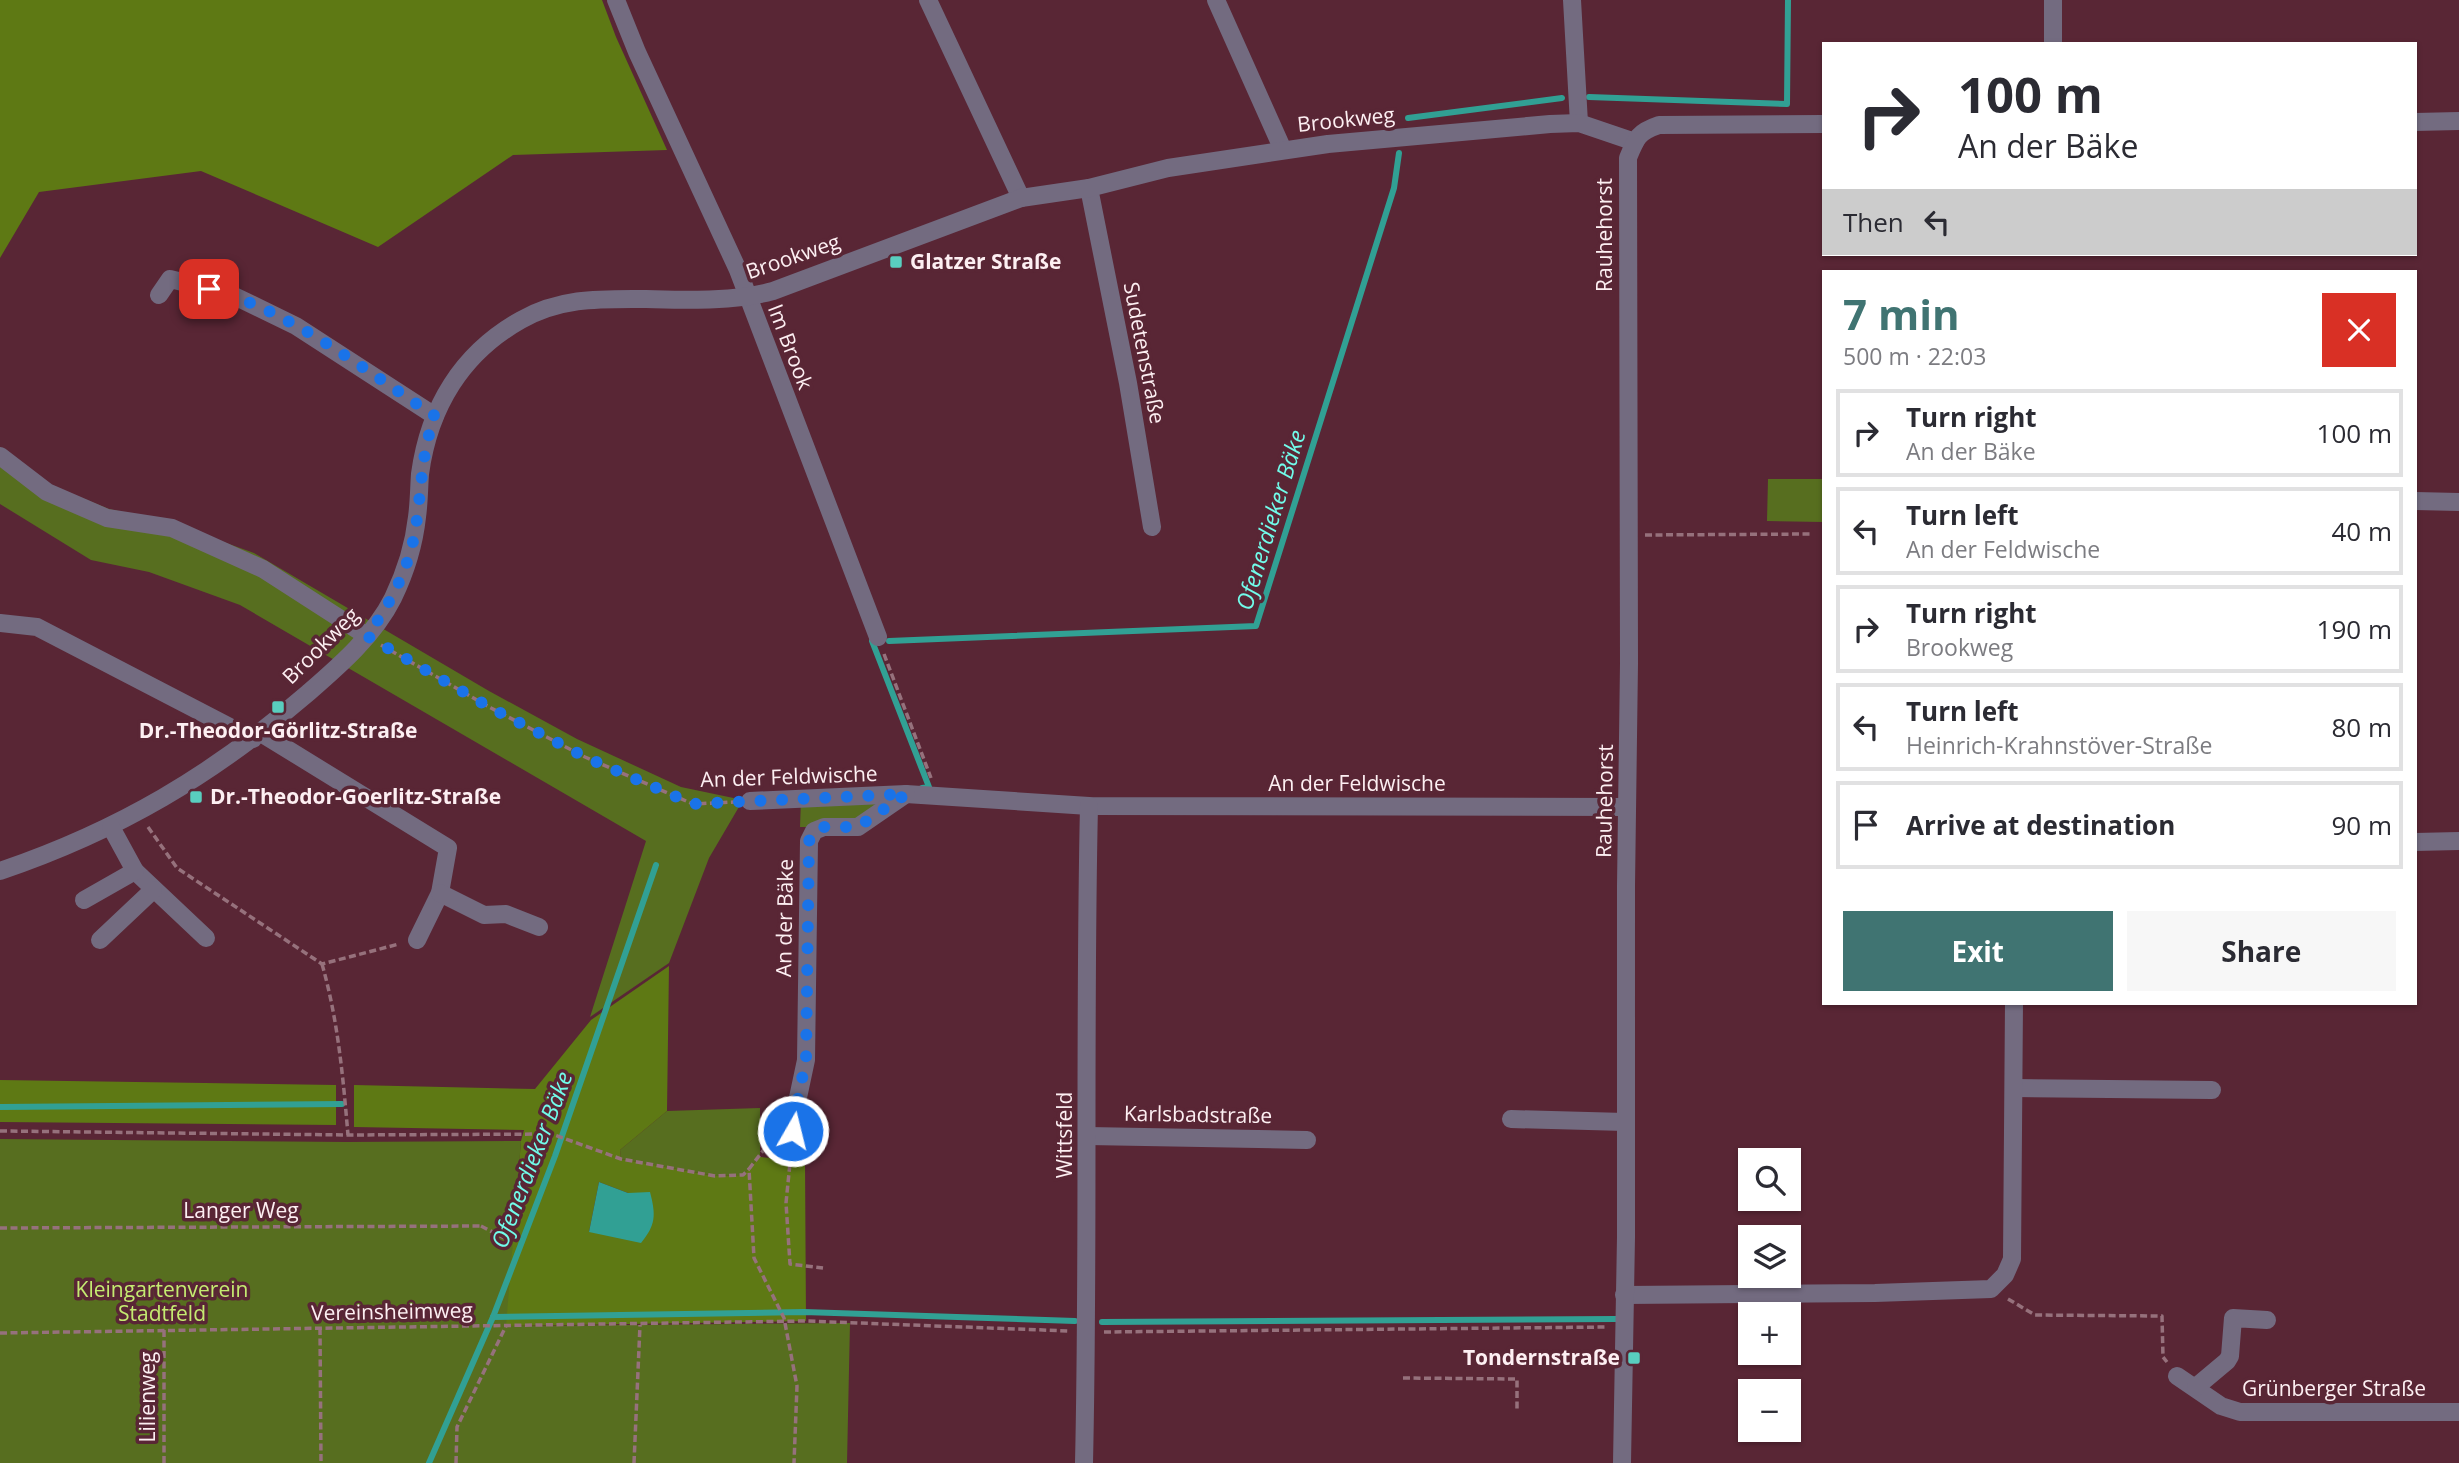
<!DOCTYPE html>
<html lang="en">
<head>
<meta charset="utf-8">
<style>
	:root { --surface:#fff; --page:#f7f7f7; --text:#2b2b33; --muted:#7c7c81; --line:#e1e1e2; --accent:#407472 }
	body { margin:0; font-family:"Open Sans",sans-serif; background:var(--page); color:var(--text); height:100vh; display:flex; flex-direction:column; font-size:26px; white-space:nowrap }
	* { box-sizing:border-box; margin:0 }
	p { font-size:23px; color:var(--muted) }
	.icon { flex:none; width:38px; height:38px; fill:none; stroke:currentColor; stroke-width:2; stroke-linecap:round; stroke-linejoin:round }
	.map { position:relative; flex:1; overflow:hidden }
	.sheet { position:absolute; left:1822px; top:270px; width:595px; height:735px; display:flex; flex-direction:column; background:var(--surface); border-radius:0px; box-shadow:0 2px 5px #0004 }
	.sheet>* { flex:none }
	.guide { position:absolute; left:1822px; top:42px; width:595px; height:214px; border-radius:0px; box-shadow:0 2px 5px #0004; background:#fff; color:var(--text); overflow:hidden }
	.buttons { position:absolute; left:1738px; top:1148px; display:grid; gap:14px }
	.buttons a { display:grid; place-items:center; width:63px; height:63px; border-radius:0px; background:var(--surface); box-shadow:0 2px 5px #0004; font-size:35px }
	.pin { position:absolute; display:grid; place-items:center; width:60px; height:60px; color:#fff; margin:-30px; border-radius:14px; box-shadow:0 4px 10px #0006 }
	.me { position:absolute; width:77px; margin:-38px; rotate:8deg; stroke-linejoin:round; filter:drop-shadow(0 0 5px #0008) }
	.turn { display:flex; align-items:center; gap:24px; height:147px; padding:0 21px; font-size:32px }
	.turn .icon { width:91px; height:91px; stroke-width:2.5 }
	.turn b { display:block; font-size:49px; line-height:60px }
	.then { display:flex; align-items:center; height:66px; padding:0 21px; background:#0003; gap:14px; font-size:26px }
	.round { display:grid; place-items:center; flex:none; width:74px; height:74px; border-radius:0px; background:var(--page) }
	.headline { display:flex; align-items:center; justify-content:space-between; height:119px; padding:0 21px }
	h1 { font-size:42px; font-weight:700; line-height:52px; color:var(--accent) }
	.button { display:flex; gap:14px; margin-top:auto; padding:14px 21px }
	.button a { flex:1; height:80px; border-radius:0px; background:var(--accent); color:#fff; font-size:28px; font-weight:700; line-height:80px; text-align:center }
	.button a+a { background:var(--page); color:var(--text) }
	ul { padding:0; list-style:none }
	li { display:flex; align-items:center; gap:21px; height:88px; margin:0 14px 10px; padding:0 7px; border:4px solid var(--line); border-radius:0px }
	li div { flex:1 }
	li b { display:block; font-size:26px }
	li em { font-style:normal }
	.map>svg:first-child { display:block }
	.green { fill:#576e1f }
	.forest { fill:#5e7914; fill-rule:evenodd }
	.water { fill:#31a094 }
	.lines { fill:none; stroke-linecap:round; stroke-linejoin:round }
	.stream { stroke:#31a094; stroke-width:6 }
	.path { stroke:#96717c; stroke-width:3.5; stroke-dasharray:7 3.5; stroke-linecap:butt }
	.minor { stroke:#736b80; stroke-width:18 }
	.route { stroke:#1a73e8; stroke-width:12; stroke-dasharray:0 21.6 }
	.poi-dot { fill:#59cebf; stroke:#592635; stroke-width:2.5 }
	.labels { text-anchor:middle; stroke-width:7; stroke-linejoin:round; paint-order:stroke }
	.street-label { font-size:21px; fill:#fdeff2; stroke:#592635 }
	.poi-label { font-size:21px; font-weight:bold; fill:#fdeff2; stroke:#592635; text-anchor:start }
	.park-label { font-size:21px; fill:#c4eb71; stroke:#592635 }
	.water-label { font-size:23px; font-style:italic; fill:#71fcea; stroke:#592635 }
</style>
</head>
<body>
<div class="map">
<svg width="2459" height="1463" viewBox="0 0 2459 1463">
	<rect width="100%" height="100%" fill="#592635"/>
	<!-- green -->
	<g class="green">
		<polygon points="0,447 43,482 109,509 165,521 254,553 489,691 577,739 681,787 743,800 709,858 669,963 590,1017 646,841 240,605 149,572 91,560 0,504"/>
		<polygon points="1768,479 1823,479 1823,522 1767,521"/>
		<polygon points="906,794 866,822 824,827 800,827 801,799"/>
		<polygon points="760,1108 760,1157 743,1175 715,1176 621,1159 620,1150 667,1111"/>
		<polygon points="0,1139 347,1142 521,1141 507,1326 850,1323 847,1463 0,1463"/>
	</g>
	<!-- forest -->
	<g class="forest">
		<polygon points="0,0 602,0 616,37 667,150 513,155 378,247 201,171 39,192 0,258"/>
		<path d="M669,966l-2,145 -47,39 1,9 94,17 28,-1 17,-18 45,4 1,160 -300,5 15,-185 3,-11 -170,-3v-42l181,4 56,-69zM599,1182l29,11 -39,39z"/>
		<polygon points="0,1080 336,1085 336,1125 0,1122"/>
	</g>
	<!-- water -->
	<path class="water" d="M599,1182l29,11 22,-1c6,23 6,33 -9,51l-52,-11z"/>
	<g class="lines">
		<!-- stream -->
		<g class="stream">
			<polyline points="1589,97 1787,104 1788,0"/>
			<polyline points="1408,118 1562,98"/>
			<polyline points="875,641 872,641 929,787 922,788"/>
			<polyline points="889,641 1256,626 1394,188 1399,153"/>
			<polyline points="0,1107 342,1104"/>
			<polyline points="493,1317 804,1312 1075,1321"/>
			<polyline points="1102,1322 1616,1319"/>
			<polyline points="429,1463 493,1317 555,1156 656,865"/>
		</g>
		<!-- path -->
		<g class="path">
			<polyline points="1645,535 1811,534"/>
			<polyline points="381,645 491,708 585,757 693,804 734,802"/>
			<polyline points="884,654 931,778"/>
			<polyline points="148,827 177,868 322,964 399,944"/>
			<path d="M322,964c16,56 21,113 26,171"/>
			<polyline points="785,1122 749,1169 754,1258 784,1318 797,1386 794,1463"/>
			<polyline points="794,1123 786,1203 790,1264 823,1268"/>
			<polyline points="0,1131 348,1135 552,1134 621,1159 715,1176 743,1175 749,1169"/>
			<polyline points="481,1226 504,1238"/>
			<polyline points="0,1228 483,1226"/>
			<polyline points="2008,1299 2035,1315 2162,1316 2163,1357 2167,1362"/>
			<polyline points="320,1328 321,1463"/>
			<polyline points="164,1330 164,1463"/>
			<polyline points="1104,1332 1608,1327"/>
			<polyline points="0,1333 806,1321 1069,1331"/>
			<polyline points="1403,1378 1517,1379 1517,1410"/>
			<polyline points="456,1463 457,1427 506,1326"/>
			<polyline points="634,1463 640,1325"/>
		</g>
		<!-- minor -->
		<g class="minor">
			<polyline points="616,0 637,52 738,270 878,637"/>
			<polyline points="928,0 1021,198"/>
			<polyline points="1216,0 1283,150"/>
			<polyline points="1572,0 1579,123"/>
			<polyline points="2053,44 2053,0"/>
			<polyline points="2415,122 2459,121"/>
			<polyline points="1089,188 1128,383 1152,527"/>
			<polyline points="159,295 170,279 228,293 296,326 435,416"/>
			<polyline points="0,456 47,492 107,518 172,528 263,569 367,636"/>
			<polyline points="2415,501 2459,502"/>
			<polyline points="0,623 37,627 253,739"/>
			<polyline points="261,733 448,848 440,893 417,940"/>
			<polyline points="750,801 906,794 1089,806 1627,807"/>
			<polyline points="2415,842 2459,841"/>
			<path d="M0,871c118,-40 213,-96 308,-178 31,-27 66,-57 85,-95 12,-25 21,-53 24,-81 2,-14 2,-29 3,-43 9,-67 42,-121 101,-154 41,-23 80,-21 125,-21 42,1 86,3 127,-8l248,-93 68,-10 79,-20 160,-24 222,-20 29,-1 56,19"/>
			<polyline points="135,871 206,938"/>
			<polyline points="440,893 484,915 506,914 539,927"/>
			<polyline points="84,900 135,871 111,827"/>
			<polyline points="100,940 153,890"/>
			<polyline points="2014,1088 2212,1090"/>
			<polyline points="796,1107 806,1060 809,841 814,831 824,827 858,827 906,794"/>
			<polyline points="1511,1119 1625,1122"/>
			<polyline points="1088,1136 1307,1140"/>
			<polyline points="1624,1295 1875,1293 1991,1289 2005,1275 2012,1259 2014,1003"/>
			<polyline points="2177,1376 2221,1406 2240,1412 2459,1412"/>
			<polyline points="2196,1387 2227,1361 2230,1356 2233,1318 2267,1320"/>
			<path d="M1084,1463c5,-219 0,-438 5,-657"/>
			<path d="M1622,1463l4,-226v-351l3,-223 -1,-505c8,-20 10,-26 31,-33l165,-1"/>
		</g>
	</g>
	<g class="lines">
		<!-- route -->
		<path class="route" d="M209,289c76,18 160,84 226,127 -13,34 -13,67 -18,102 -5,45 -24,82 -50,118l124,72 94,49 108,47 213,-10 -48,33h-34l-10,4 -5,10 -3,219 -10,47 -3,24"/>
	</g>
	<!-- markers -->
	<g class="poi-dot">
		<rect x="889" y="255" width="14" height="14" rx="3.5"/>
		<rect x="271" y="700" width="14" height="14" rx="3.5"/>
		<rect x="189" y="790" width="14" height="14" rx="3.5"/>
		<rect x="1627" y="1351" width="14" height="14" rx="3.5"/>
	</g>
	<g class="labels">
		<!-- street labels -->
		<g class="street-label">
			<text transform="translate(1346 120) rotate(-6)" y="7">Brookweg</text>
			<text transform="translate(1605 235) rotate(-90)" y="7">Rauhehorst</text>
			<text transform="translate(793 257) rotate(-19)" y="7">Brookweg</text>
			<text transform="translate(790 347) rotate(69)" y="7">Im Brook</text>
			<text transform="translate(1144 353) rotate(79)" y="7">Sudetenstraße</text>
			<text transform="translate(321 646) rotate(-45)" y="7">Brookweg</text>
			<text transform="translate(789 777) rotate(-2)" y="7">An der Feldwische</text>
			<text x="1357" y="791">An der Feldwische</text>
			<text transform="translate(1605 801) rotate(-89)" y="7">Rauhehorst</text>
			<text transform="translate(785 918) rotate(-89)" y="7">An der Bäke</text>
			<text transform="translate(1198 1115) rotate(1)" y="7">Karlsbadstraße</text>
			<text transform="translate(1065 1135) rotate(-90)" y="7">Wittsfeld</text>
			<text x="241" y="1218">Langer Weg</text>
			<text transform="translate(392 1312) rotate(-1)" y="7">Vereinsheimweg</text>
			<text x="2334" y="1396">Grünberger Straße</text>
			<text transform="translate(148 1397) rotate(-90)" y="7">Lilienweg</text>
		</g>
		<!-- poi labels -->
		<g class="poi-label">
			<text x="910" y="269">Glatzer Straße</text>
			<text x="278" y="738" text-anchor="middle">Dr.-Theodor-Görlitz-Straße</text>
			<text x="210" y="804">Dr.-Theodor-Goerlitz-Straße</text>
			<text x="1620" y="1365" text-anchor="end">Tondernstraße</text>
		</g>
		<!-- park labels -->
		<g class="park-label">
			<text x="162" y="1297">Kleingartenverein<tspan x="162" dy="24">Stadtfeld</tspan></text>
		</g>
		<!-- water labels -->
		<g class="water-label">
			<text transform="translate(1271 520) rotate(-73)" y="8">Ofenerdieker Bäke</text>
			<text transform="translate(532 1160) rotate(-69)" y="8">Ofenerdieker Bäke</text>
		</g>
	</g>
</svg>
<div class="buttons">
<a><svg class="icon" aria-label="search" viewBox="0 0 24 24"><circle cx="10" cy="10" r="6"/><path d="M15 15l6 6"/></svg></a>
<a><svg class="icon" aria-label="layers" viewBox="0 0 24 24"><path d="M12 4l9 5-9 5-9-5zM3 14l9 5 9-5"/></svg></a>
<a>+</a>
<a>−</a>
</div>
<div class="pin" style="left:209px;top:289px;background:#d93025"><svg class="icon" aria-label="arrive" viewBox="0 0 24 24"><path d="M6 21V4h12l-3 4 3 4H6"/></svg></div>
<svg class="me" style="left:793px;top:1131px" viewBox="-20 -20 40 40"><circle r="17" fill="#1a73e8" stroke="#fff" stroke-width="3"/><path d="M0-11L8 9 0 5-8 9z" fill="#fff"/></svg>
<div class="guide">
<div class="turn"><svg class="icon" aria-label="right" viewBox="0 0 24 24"><path d="M7 20v-9h11M14 6l5 5-5 5"/></svg><div><b>100 m</b>An der Bäke</div></div>
<div class="then">Then<svg class="icon" aria-label="left" viewBox="0 0 24 24"><path d="M17 20v-9H6M10 6l-5 5 5 5"/></svg></div>
</div>
<section class="sheet">
<div class="headline"><div><h1>7 min</h1><p>500 m · 22:03</p></div><a class="round" style="background:#d93025;color:#fff"><svg class="icon" aria-label="close" viewBox="0 0 24 24"><path d="M6 6l12 12M18 6L6 18"/></svg></a></div>
<ul>
<li><svg class="icon" aria-label="right" viewBox="0 0 24 24"><path d="M7 20v-9h11M14 6l5 5-5 5"/></svg><div><b>Turn right</b><p>An der Bäke</p></div><em>100 m</em></li>
<li><svg class="icon" aria-label="left" viewBox="0 0 24 24"><path d="M17 20v-9H6M10 6l-5 5 5 5"/></svg><div><b>Turn left</b><p>An der Feldwische</p></div><em>40 m</em></li>
<li><svg class="icon" aria-label="right" viewBox="0 0 24 24"><path d="M7 20v-9h11M14 6l5 5-5 5"/></svg><div><b>Turn right</b><p>Brookweg</p></div><em>190 m</em></li>
<li><svg class="icon" aria-label="left" viewBox="0 0 24 24"><path d="M17 20v-9H6M10 6l-5 5 5 5"/></svg><div><b>Turn left</b><p>Heinrich-Krahnstöver-Straße</p></div><em>80 m</em></li>
<li><svg class="icon" aria-label="arrive" viewBox="0 0 24 24"><path d="M6 21V4h12l-3 4 3 4H6"/></svg><div><b>Arrive at destination</b></div><em>90 m</em></li>
</ul>
<div class="button"><a>Exit</a><a>Share</a></div>
</section>
</div>
</body>
</html>
